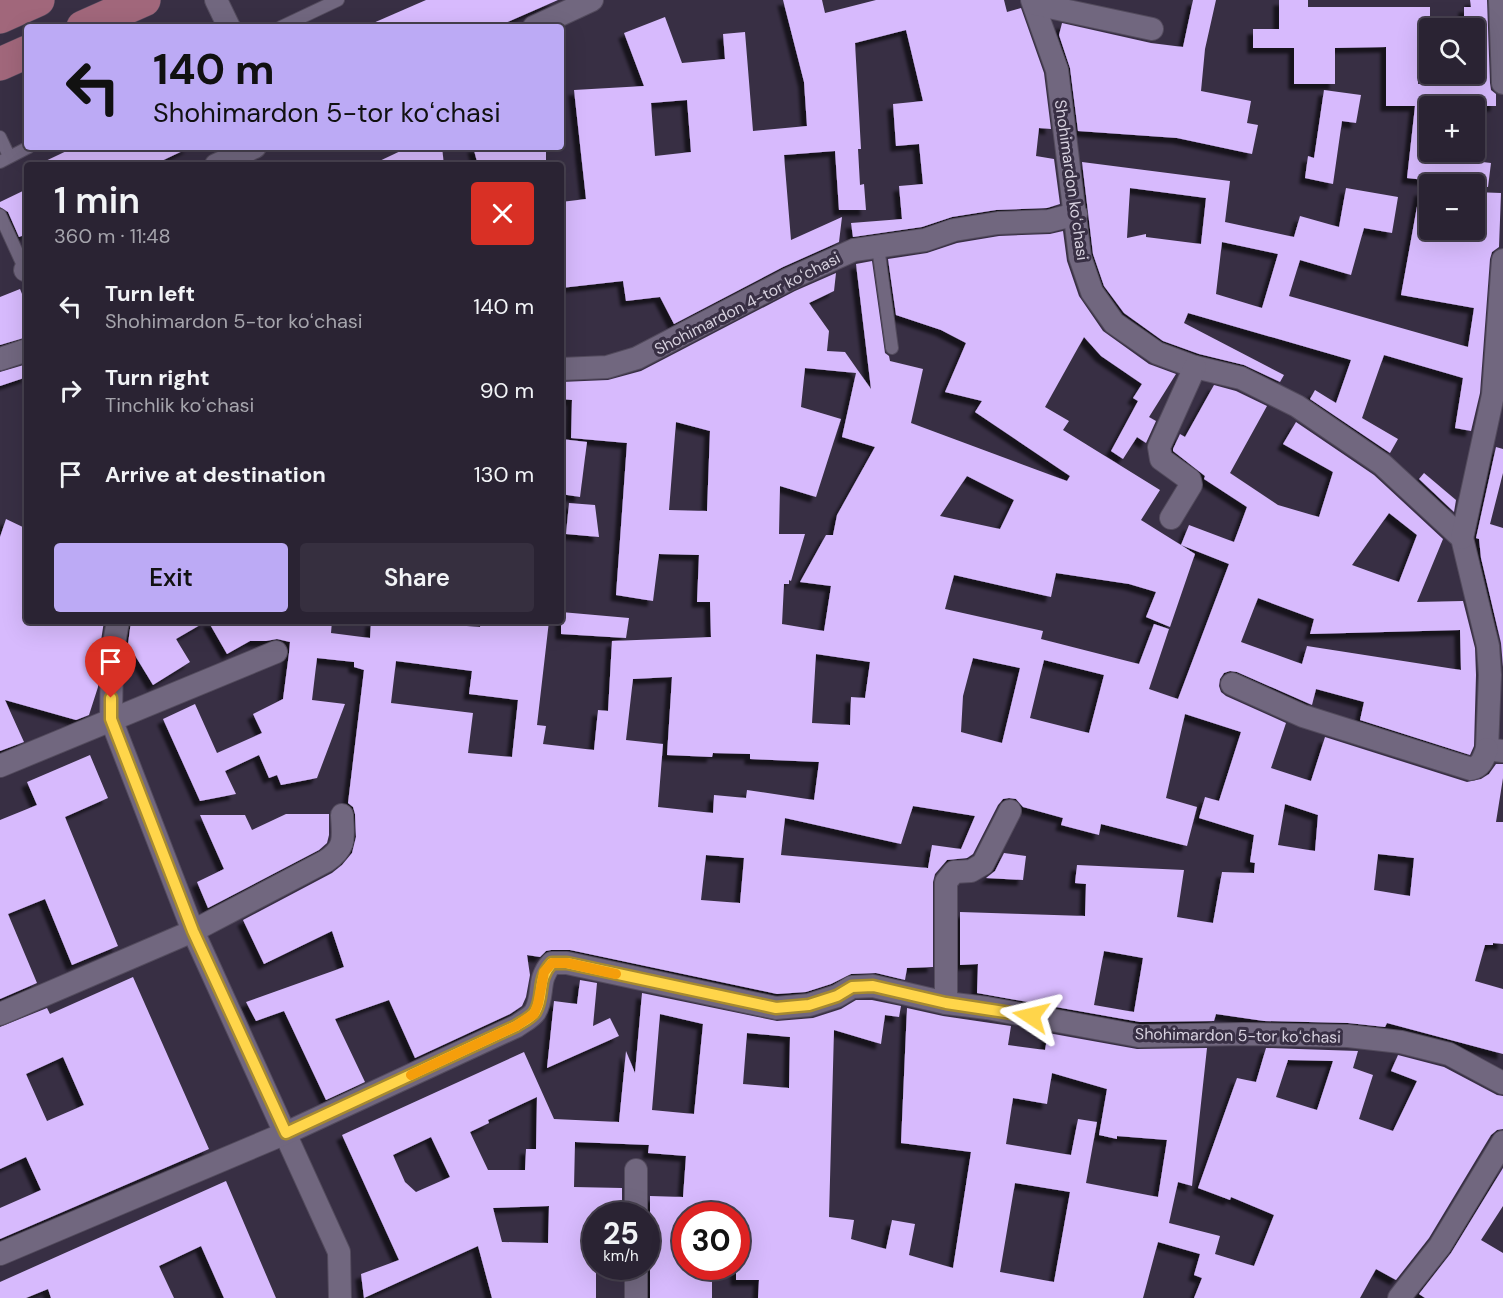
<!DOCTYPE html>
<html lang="en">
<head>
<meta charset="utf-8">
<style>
	:root { --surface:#2a2333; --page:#362f3f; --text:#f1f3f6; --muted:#a5a4ac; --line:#46404e; --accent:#bcaaf5 }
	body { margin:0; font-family:"DM Sans",sans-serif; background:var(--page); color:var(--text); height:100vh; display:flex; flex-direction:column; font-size:22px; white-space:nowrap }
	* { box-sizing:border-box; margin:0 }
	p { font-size:20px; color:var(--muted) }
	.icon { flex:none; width:33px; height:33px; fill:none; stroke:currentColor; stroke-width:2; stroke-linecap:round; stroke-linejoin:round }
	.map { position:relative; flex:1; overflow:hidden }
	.sheet { position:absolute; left:24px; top:162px; width:540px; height:462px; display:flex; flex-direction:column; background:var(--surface); border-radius:6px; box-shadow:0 6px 24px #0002,0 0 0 2px var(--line) }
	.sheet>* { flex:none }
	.banner { position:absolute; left:24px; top:24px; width:540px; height:126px; border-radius:6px; box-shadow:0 6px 24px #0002,0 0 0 2px var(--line); background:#bcaaf5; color:#111; overflow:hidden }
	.tools { position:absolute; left:1419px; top:18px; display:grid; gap:12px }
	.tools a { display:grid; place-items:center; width:66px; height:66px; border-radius:6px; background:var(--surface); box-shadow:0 6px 24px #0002,0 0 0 2px var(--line); font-size:30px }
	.speed { position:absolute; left:582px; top:1202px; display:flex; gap:12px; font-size:30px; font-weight:700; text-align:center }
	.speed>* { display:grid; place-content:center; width:78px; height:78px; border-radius:50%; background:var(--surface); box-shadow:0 6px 24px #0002,0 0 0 2px var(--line); line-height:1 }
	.speed small { font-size:15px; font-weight:400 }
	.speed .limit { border:9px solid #d22; background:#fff; color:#111 }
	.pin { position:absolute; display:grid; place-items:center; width:51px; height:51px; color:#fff; margin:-62px -26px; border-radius:50% 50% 50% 0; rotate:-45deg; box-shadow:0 0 6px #0007 }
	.pin .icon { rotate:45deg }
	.me { position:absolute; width:66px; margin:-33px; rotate:280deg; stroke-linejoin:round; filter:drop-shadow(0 0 4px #0008) }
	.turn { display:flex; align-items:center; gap:21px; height:126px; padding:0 30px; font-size:27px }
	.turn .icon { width:78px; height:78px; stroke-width:2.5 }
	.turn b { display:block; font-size:42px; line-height:51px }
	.round { display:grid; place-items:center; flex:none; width:63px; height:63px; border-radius:6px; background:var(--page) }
	.head { display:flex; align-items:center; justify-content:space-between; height:102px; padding:0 30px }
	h1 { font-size:36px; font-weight:600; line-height:45px }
	.primary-button { display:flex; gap:12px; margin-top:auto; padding:12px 30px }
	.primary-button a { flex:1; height:69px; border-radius:6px; background:var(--accent); color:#111; font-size:24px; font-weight:600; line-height:69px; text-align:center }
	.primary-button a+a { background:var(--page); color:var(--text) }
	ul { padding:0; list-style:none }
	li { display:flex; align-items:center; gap:18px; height:84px; padding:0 30px }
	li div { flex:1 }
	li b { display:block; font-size:22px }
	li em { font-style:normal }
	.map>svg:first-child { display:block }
	.building { fill:#d7bafd; fill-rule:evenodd; filter:url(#shadow) }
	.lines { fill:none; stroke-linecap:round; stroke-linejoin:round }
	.lane-casing { stroke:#534b5d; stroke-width:14 }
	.street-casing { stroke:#534b5d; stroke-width:24 }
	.primary-casing { stroke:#534b5d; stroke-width:34 }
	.lane { stroke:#71677f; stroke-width:12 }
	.street { stroke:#71677f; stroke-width:22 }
	.primary { stroke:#a1677b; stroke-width:33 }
	.route-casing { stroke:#a68a30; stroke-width:15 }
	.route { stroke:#ffd54a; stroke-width:10 }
	.slow { stroke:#f59e0b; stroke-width:10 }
	.labels { text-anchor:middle; stroke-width:6; stroke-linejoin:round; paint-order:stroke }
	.street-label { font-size:16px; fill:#d7d1df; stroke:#382f44 }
</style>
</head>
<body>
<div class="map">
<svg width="1503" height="1298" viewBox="0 0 1503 1298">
	<defs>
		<filter id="shadow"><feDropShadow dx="-5.5" dy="5.5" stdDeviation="1.5" flood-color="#0009"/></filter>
	</defs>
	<rect width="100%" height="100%" fill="#382f44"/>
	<!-- building -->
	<g class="building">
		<polygon points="426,0 558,0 496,27 364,27"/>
		<path d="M783,0h39l3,13 51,-13h128l3,12 14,-4 23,65 7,56 -12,-1 -3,28 18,3 6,45 -13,4 -51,2 -44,7 -30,10 -69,10 -2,-14 51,-4 -3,-33 24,-2 -4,-40 -23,2 -3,-42 30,-3 -17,-71 -51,13 6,106h-3l2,36 4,-1 2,26h-27l-4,-59 -51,4 7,85 51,-23 -3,25 -56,25 -109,57 -14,-27 -34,4 -3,-20 -62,7v-86l25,-3 -12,-109 70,-4 -20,-53 41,-16 17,46 43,-4 -2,-25 22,-2 8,99 54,-5 -3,-44zM687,100l4,52 -36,4 -4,-53z"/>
		<polygon points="1193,0 1216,0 1205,49 1201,91 1251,101 1247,123 1258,125 1252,154 1177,138 1078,131 1070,68 1059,35 1062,23 1151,43 1183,47"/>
		<polygon points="1279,0 1308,0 1308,7 1430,7 1430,47 1418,47 1418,84 1465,84 1465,74 1474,74 1474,28 1464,28 1464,7 1471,7 1470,0 1487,0 1490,83 1491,90 1496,94 1496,106 1430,106 1430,152 1433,152 1432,156 1491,163 1488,187 1407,178 1415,106 1386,106 1386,47 1335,48 1335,84 1294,84 1294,48 1253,48 1253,29 1279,29"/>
		<polygon points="1324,90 1361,95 1356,123 1342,121 1333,184 1305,178 1308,156 1314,158"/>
		<polygon points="75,147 191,147 153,165 37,165"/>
		<polygon points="409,147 442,147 444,165 371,165"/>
		<polygon points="473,147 546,147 546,165 478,165"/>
		<path d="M1082,162l148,19 -5,41 69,15 6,-21 39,11 7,-39 52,9 -6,36 -28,-5 -13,47 -51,-15 -11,36 179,51 6,-39 -73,-13 19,-105 10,1v39h44v-38l27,1 -2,54 -7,5 -2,7 -10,134 -9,38 -16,-3 8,-50 -79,-23 -22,63 36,21 -8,14 -80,-54 5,-9 21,13 15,-43 -163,-47 -4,10 100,52 -4,7 -36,-17 -45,-11 -36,-13 -39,-28 -20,-27 -11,-32zM1130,188l76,10 -5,46 -55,-7v-3l-19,4zM1222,242l56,12 -16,54 -46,-14z"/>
		<polygon points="27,189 27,234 19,237 8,212 0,207 0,202"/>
		<path d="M1063,231l4,30 12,35 24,35 46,33 27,10 -27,43 7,4 -10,22 -9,-6 -14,22 -12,-8 27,-50 -5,-3 9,-14 -41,-28 -17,-19 -39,70 24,14 -6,9 97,60 -19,30 40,25 8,-20 45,17 13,-35 -43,-28 1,-3 -32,-25v-2l7,-15 5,3 29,-52 22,6 31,15 -37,67 48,32 41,12 14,-45 -50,-28 13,-22 78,53 69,64 -26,63 46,-1 12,47 1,27 -2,71 -4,9 -110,-35 4,-18 -48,-13 -4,16 -75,-33 -7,-1 -6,2 -4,6 -1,7 2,6 5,4 60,27 -15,45 40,13 14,-44 142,45 14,-3 8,-5 7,-10h7v14l-7,44h7v122l-10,-1v2h-8l-10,36 28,8v65l-116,-31 -2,4 -37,-4 -84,-2 -48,-7 -2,7 -74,1 -163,-29 1,-29 -18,1v-53l125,4 1,-32 -11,-1 2,-18 107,5 -7,47 36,6 9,-51 32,1 1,-10 -5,-1 4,-27 -55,-17 6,-21 14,4 22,-69 -56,-18 -19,84 31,9 -10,39 -86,-22 -2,11 -38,-10 2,-7 -40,-11 -7,-8 -7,-1 -6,1 -5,6 -25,49 -6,4 -20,2 -12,14 -2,8v85l-26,1 -2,12 -29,-7 -25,1 -20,10 -25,8 -29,2 -207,-44h-19l-5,1 -6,6 -13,-2 3,20 -4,22 -4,9 -12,8 -95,44 -26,-58 -54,19 30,63 -39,18 -42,-89 -28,10 -10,-19 98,-35 -12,-36 -68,33 -21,-44 89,-47 10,-8 10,-12 4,-16 -1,-23 -2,-7 -5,-4 16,-133 -10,-3v-5l-37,-4 -5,42 33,4 -28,74 -36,7 -4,-10 -8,3 -10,-23 -34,16 11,23 -36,7 -37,-82 32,-15 22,49 45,-20 -9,-19 30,-15 6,-46 1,-11 -13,-3 -11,2h-16l-23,13 -19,-33h124l-1,12 39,5 1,-17h56v2l53,4 1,-6h68l-12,104 9,1 -3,18 51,6 4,-40 10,1 4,-70 99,-4 -1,-35h-13l2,-47 -40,-1 -6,47 -37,-6 11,-152 -56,-5 1,-38 -11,-1v-17l47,-2 33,-9 154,-80 41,-18 -2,18 -25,12 20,28 -2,20 18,1 26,37 -15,-125 16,-3 13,92 4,3 1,5 33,8 -12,54 156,58 3,-5 -95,-64 7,-11 -37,-9 21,-49 -25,-13 -45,-15 -8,-56 39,-6 30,-10 42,-7 51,-2zM805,368l51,5 -14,64 33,10 -38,68 -4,20h-7l-26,47 31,4 -7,45 -42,-7 2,-40h5v-4l2,1 14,-47h-26l1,-48 36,11 25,-78 -40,-12zM676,422l34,9 -3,80 -38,-1zM967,476l47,24 -14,29 -60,-13zM1389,513l28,22 -18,47 -47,-17zM1181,545l48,19 -51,135 -29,-10 20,-60 -15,-5 -15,40 -98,-25 2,-8 -98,-22 9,-34 97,22 5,-24 73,11 27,8 -10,25 24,10 25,-73zM1258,598l56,21 -4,15 150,-4 1,40 -154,-24 -5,18 -61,-22zM816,654l54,8 -5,36 -14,-1 -1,28 -38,-2zM973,658l47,10 -18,75 -41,-11 2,-36zM1044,660l60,15 -15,58 -59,-15zM396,661l76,10 -3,23 49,6 -6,57 -44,-4 5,-40 -82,-10zM672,677l-5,78 45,2 1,-4 37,1v5l69,3 -5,38 -67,-10 -1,8 -32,-3 -1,18 -55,-6 5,-63 -37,-4 7,-61zM1285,804l33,11 -3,36 -37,-6zM913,806l62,10 -14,33 -29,-4 -4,23 -147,-13 4,-37 116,26zM1378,854l36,4 -4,38 -36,-6zM706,855l38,3 -4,45 -39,-3zM1104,951l39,7 -9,54 -40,-7z"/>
		<polygon points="20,289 27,306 27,337 0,345 0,297"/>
		<polygon points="27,364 27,377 0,386 0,372"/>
		<polygon points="561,439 587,442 580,497 561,494"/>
		<polygon points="1496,447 1503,449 1503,473 1490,524 1503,528 1503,667 1501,643 1481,558 1479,539 1476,538"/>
		<polygon points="1424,473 1456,500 1454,512 1419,479"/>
		<polygon points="569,503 595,505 599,537 566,534"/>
		<polygon points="6,519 27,529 27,621 104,621 99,654 98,687 89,715 76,720 5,700 24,742 0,751 0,537"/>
		<polygon points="561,612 629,618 626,638 561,634"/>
		<polygon points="131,621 207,621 176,639 190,662 153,685 128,644"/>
		<polygon points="90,755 108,798 65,817 118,946 72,965 45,899 8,914 37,983 0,999 0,820 37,805 27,782"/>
		<polygon points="286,814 329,814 329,835 327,843 319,850 208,908 197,882 224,869 200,815 245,815 252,830"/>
		<polygon points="1004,853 1026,856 1023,880 986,878 995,871"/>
		<path d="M133,977l76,172 -209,90v-31l41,-18 -15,-33 -26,12v-142l47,-19 3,6zM63,1057l21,48 -37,16 -21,-47z"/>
		<polygon points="580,980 597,983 593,1026 610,1018 619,1036 547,1068 554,1001 577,1004"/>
		<path d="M642,993l135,28 36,-3 28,-9 15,-9h16l29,6 -2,11 -14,-2 -4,29 -47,-14 -5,187 25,3 -3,19 35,10 6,-29 23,4 -6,31 44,13 18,-116 -70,-9 6,-135 36,8 68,10 -3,19 37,5 3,-17 89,16 70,-1 -15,138 -14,-4 -9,41 51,13 -5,18 39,12 20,-51 -43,-18 -1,3 -32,-12 39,-110 19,4 10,-34 92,3 -5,17 20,7 -14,44 34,12 24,-50 -26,-10 7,-16 46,12 53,28 6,1v33l-6,1 -6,5 -62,103 -33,42 -20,-11 -16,29h-166l8,-20 -8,-3 6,-21 -42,-12 -15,56h-385l1,-18h-23v-71l-36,-4 -1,10h-13v51h26v32h-62v-32l-4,-8v-35l4,-8v-19l33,1 3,-41 -38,-3 1,-8 -74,-3 -1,45 48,1v27h-26v83h-104l-14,-52 -114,52 -3,-24 38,-14 -57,-125 182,-83 30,67 65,3 7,-71 9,22zM660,1014l43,10 -9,90 -42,-4zM747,1033l43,4 -1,51 -46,-4zM1288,1060l45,1 -16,49 -41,-13zM1052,1073l55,16 -8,46 18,4v-3l50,4 -9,57 -72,-14 11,-61 -19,-3 -7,36 -65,-11 7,-46 34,6zM537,1097l-1,52h-10l-1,21h-37l-18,-38 19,-9 -1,-3zM431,1137l19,40 -34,15 -11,-10 -12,-27zM1015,1183l55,9 -16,90 -54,-10zM549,1206l-1,37 -46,-1 -9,-34z"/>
		<polygon points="1503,1168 1503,1206 1481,1240 1503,1253 1503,1298 1425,1298 1419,1294 1451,1253"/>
		<polygon points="226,1181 276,1298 224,1298 201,1246 159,1266 174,1298 51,1298 48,1289 26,1298 0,1298 0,1282"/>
	</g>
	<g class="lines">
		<defs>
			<g id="lane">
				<polyline points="281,27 338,0"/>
				<polyline points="0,137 9,156"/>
				<polyline points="0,162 29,147"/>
				<polyline points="0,215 27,274"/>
				<polyline points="878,247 892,348"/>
			</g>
			<g id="street">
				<polyline points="216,0 229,27"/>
				<polyline points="1032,0 1057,70 1080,257 1092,292 1114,323 1157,353 1195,367 1241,378 1297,406 1382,464 1462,538 1488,646 1490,675 1487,749 1503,751"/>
				<polyline points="1500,0 1503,83"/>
				<polyline points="1035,4 1152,29"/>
				<polyline points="534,27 592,0"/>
				<polyline points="216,165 255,147"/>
				<polyline points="25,270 27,269"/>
				<polyline points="0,359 27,350"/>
				<polyline points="561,369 607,367 637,358 789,279 854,250 925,240 954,230 998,223 1049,221 1076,214"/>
				<polyline points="1171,518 1191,485 1190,480 1161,459 1159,447 1195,367"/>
				<polyline points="1462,538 1493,395 1503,260"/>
				<polyline points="118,621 112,654 111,719 193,931 339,1252 340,1298"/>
				<path d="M1232,684l71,32 168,53c11,-3 12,-10 16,-20"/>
				<polyline points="0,766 276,652"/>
				<polyline points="946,1003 946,882 954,872 971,871 983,864 1010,811"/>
				<path d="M0,1014l193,-83 133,-70c21,-14 17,-24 16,-46"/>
				<polyline points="636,1215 636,1170"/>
				<path d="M0,1254l286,-121 231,-107c5,-4 14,-8 18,-14 10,-17 1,-32 17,-49h15l209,45 33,-3 28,-9 15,-9 21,-1 73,17 41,5 152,28 104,-2 105,2 53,6 48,12 54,29"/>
				<polyline points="636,1298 636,1266"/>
				<polyline points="1399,1298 1440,1246 1503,1142"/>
			</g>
			<g id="primary">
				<polyline points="0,17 38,0"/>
				<polyline points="83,27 144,0"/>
				<polyline points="0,64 27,52"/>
			</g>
		</defs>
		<!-- lane casing -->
		<use href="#lane" class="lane-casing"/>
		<!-- street casing -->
		<use href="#street" class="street-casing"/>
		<!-- primary casing -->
		<use href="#primary" class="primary-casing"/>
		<!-- lane -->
		<use href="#lane" class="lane"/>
		<!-- street -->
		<use href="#street" class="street"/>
		<!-- primary -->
		<use href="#primary" class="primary"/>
	</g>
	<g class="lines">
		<defs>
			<path id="route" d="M111,698v21l82,212 93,202 230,-107c6,-4 15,-8 19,-14 10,-17 1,-32 17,-49h15l209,45 33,-3 28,-9 15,-9 21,-1 73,17 85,13"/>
		</defs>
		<!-- route casing -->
		<use href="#route" class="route-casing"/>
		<!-- route -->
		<use href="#route" class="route"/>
		<!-- slow -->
		<polyline class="slow" points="411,1075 516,1026 534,1014 538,1004 544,972 552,963 567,963 616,974"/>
	</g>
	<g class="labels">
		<!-- street labels -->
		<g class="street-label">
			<text transform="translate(1072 180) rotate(82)" y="6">Shohimardon koʻchasi</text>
			<text transform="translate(747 303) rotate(-27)" y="6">Shohimardon 4-tor koʻchasi</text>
			<text transform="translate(1238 1035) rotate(1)" y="6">Shohimardon 5-tor koʻchasi</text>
		</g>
	</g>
</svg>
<div class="tools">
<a><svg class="icon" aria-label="search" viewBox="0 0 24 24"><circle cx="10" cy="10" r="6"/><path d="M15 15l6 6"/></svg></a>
<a>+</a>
<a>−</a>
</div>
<div class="speed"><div>25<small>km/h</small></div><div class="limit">30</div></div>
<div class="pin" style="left:111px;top:698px;background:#d93025"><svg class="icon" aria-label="arrive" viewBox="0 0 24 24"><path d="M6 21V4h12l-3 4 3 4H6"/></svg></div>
<svg class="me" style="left:1031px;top:1016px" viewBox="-20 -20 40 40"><path d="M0-17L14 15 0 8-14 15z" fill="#ffd54a" stroke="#fff" stroke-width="4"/></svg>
<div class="banner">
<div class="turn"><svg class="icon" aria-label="left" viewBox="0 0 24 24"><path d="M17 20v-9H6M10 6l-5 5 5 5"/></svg><div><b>140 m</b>Shohimardon 5-tor koʻchasi</div></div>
</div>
<section class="sheet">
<div class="head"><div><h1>1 min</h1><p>360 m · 11:48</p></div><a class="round" style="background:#d93025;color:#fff"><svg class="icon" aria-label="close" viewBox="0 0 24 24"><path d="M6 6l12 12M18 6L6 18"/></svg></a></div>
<ul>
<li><svg class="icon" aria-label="left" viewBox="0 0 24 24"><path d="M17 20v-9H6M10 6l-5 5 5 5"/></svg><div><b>Turn left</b><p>Shohimardon 5-tor koʻchasi</p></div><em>140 m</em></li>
<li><svg class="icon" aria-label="right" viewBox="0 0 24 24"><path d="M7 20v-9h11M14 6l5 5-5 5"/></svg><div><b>Turn right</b><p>Tinchlik koʻchasi</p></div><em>90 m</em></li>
<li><svg class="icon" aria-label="arrive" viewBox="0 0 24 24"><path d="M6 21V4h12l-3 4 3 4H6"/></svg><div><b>Arrive at destination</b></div><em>130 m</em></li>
</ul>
<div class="primary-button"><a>Exit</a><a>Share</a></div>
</section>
</div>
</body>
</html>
